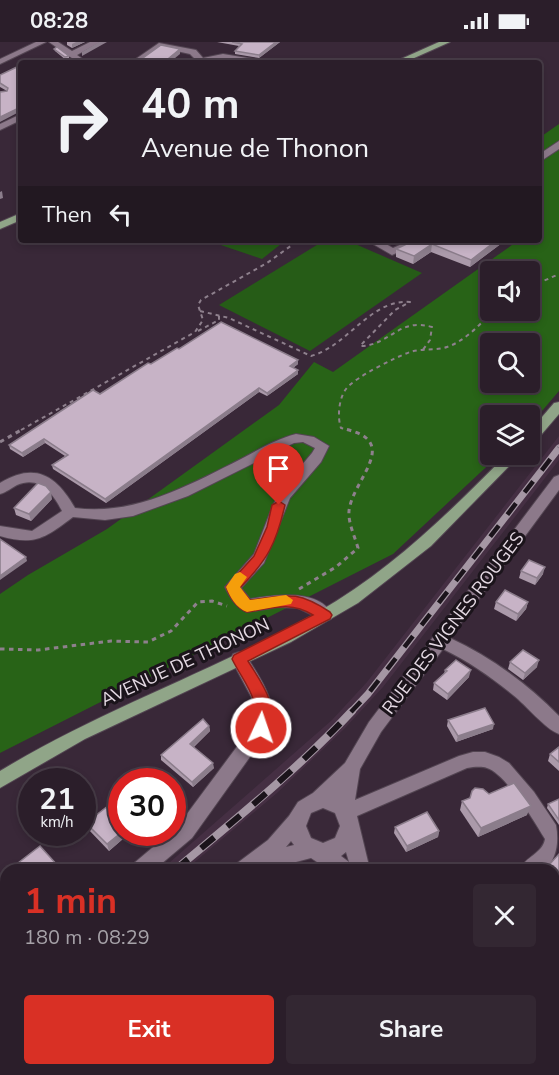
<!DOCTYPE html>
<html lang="en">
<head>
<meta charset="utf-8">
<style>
	:root { --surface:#2b1e2a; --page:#332732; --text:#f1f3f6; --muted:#a6a2a8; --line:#473c47; --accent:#d93025 }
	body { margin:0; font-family:"Nunito Sans",sans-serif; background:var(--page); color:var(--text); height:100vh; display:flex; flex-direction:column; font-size:22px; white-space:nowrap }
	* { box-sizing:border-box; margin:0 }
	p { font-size:20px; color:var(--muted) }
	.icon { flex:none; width:33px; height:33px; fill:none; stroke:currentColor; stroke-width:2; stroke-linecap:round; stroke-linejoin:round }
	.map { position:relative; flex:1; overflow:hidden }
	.drawer { position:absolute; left:0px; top:822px; width:560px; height:212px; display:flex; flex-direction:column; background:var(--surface); border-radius:18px 18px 0 0; box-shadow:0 3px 9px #0003,0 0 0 2px var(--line) }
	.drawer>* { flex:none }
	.guide { position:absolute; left:18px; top:18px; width:524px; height:183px; border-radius:6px; box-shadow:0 3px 9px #0003,0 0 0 2px var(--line); background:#2b1e2a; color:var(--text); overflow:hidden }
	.buttons { position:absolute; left:480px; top:219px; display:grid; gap:12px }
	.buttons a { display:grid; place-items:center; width:60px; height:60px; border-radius:6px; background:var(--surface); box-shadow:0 3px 9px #0003,0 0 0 2px var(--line); font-size:30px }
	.speed { position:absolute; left:18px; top:726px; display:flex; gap:12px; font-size:30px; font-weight:700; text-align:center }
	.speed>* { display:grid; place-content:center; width:78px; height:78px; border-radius:50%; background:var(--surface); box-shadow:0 3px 9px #0003,0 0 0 2px var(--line); line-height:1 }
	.speed small { font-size:15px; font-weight:400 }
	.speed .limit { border:9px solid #d22; background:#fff; color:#111 }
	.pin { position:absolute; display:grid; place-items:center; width:51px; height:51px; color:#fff; margin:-62px -26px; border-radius:50% 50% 50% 0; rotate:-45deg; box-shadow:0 0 6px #0007 }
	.pin .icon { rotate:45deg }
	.me { position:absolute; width:66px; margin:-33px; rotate:3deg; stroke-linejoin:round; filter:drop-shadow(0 0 4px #0008) }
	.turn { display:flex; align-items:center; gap:21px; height:126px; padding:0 24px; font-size:27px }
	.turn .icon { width:78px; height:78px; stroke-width:2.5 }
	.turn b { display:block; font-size:42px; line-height:51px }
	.then { display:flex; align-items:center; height:57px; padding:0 24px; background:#0003; gap:12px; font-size:22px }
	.round { display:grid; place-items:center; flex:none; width:63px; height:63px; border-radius:6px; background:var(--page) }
	.head { display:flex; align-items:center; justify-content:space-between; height:102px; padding:0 24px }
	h1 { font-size:36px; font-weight:700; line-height:45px; color:var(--accent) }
	.button { display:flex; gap:12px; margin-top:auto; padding:12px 24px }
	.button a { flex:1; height:69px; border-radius:6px; background:var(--accent); color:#fff; font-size:24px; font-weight:700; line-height:69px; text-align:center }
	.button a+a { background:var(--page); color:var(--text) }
	.status { display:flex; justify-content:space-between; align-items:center; height:42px; padding:0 30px; background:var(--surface); direction:ltr }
	.status svg { height:16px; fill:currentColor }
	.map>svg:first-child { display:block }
	.built { fill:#452f43 }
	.green { fill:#265c17 }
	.forest { fill:#286317; fill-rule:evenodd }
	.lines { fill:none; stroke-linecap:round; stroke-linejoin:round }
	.minor-casing { stroke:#534552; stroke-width:2 }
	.major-casing { stroke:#534552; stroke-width:2 }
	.path-far1 { stroke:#8e808d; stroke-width:2; stroke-dasharray:4 4; stroke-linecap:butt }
	.path { stroke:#8e808d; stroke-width:3; stroke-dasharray:4.5 4.5; stroke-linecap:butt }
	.minor { fill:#8c798a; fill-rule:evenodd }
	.major { fill:#90a588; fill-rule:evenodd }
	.rail-far1-casing { stroke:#a597a4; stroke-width:7 }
	.rail-casing { stroke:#a597a4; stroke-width:8 }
	.rail-far1 { stroke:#1b141b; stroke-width:4.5; stroke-dasharray:14; stroke-linecap:butt }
	.rail { stroke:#1b141b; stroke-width:6; stroke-dasharray:17; stroke-linecap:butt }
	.wall { fill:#ab9aaa }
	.shaded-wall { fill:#8b7d8b }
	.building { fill:#c7b3c6; stroke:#8b7d8b; stroke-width:1.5 }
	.route { fill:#d93025; stroke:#8d1f18; stroke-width:1.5 }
	.slow { fill:#f59e0b }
	.labels { text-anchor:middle; stroke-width:6; stroke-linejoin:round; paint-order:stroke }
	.street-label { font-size:18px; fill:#e5dae4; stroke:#1b141b }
</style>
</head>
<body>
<div class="status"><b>08:28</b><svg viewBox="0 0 49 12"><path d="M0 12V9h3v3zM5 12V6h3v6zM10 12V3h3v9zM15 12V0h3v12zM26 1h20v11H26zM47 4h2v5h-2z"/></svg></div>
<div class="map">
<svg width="559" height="1033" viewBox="0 0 559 1033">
	<rect width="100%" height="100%" fill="#392838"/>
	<!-- built -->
	<g class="built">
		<polygon points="559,394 559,418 383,645 345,686 277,751 185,828 161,828 332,678 367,640"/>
		<polygon points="192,1028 404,1028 406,1033 196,1033"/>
	</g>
	<!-- green -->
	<g class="green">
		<polygon points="206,198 286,198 262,217"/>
		<polygon points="325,198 346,198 422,231 310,309 219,263"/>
	</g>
	<!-- forest -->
	<path class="forest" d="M559,82v267l-29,34v-9h-40v38l9,1 -106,99 -393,199v-159l28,-19 79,-46 172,-124 35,-43 19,10 186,-132h19l1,-14 4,-3 -4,-10v-75zM490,230h40v38h-40zM490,302h40v38h-40z"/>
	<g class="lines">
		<defs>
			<g id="minor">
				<polygon points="36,0 46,0 0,22 0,17"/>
				<polygon points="49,0 58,0 72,9 90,0 100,0 77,13 88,21 79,21"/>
				<polygon points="159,1 196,8 203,16 223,12 254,17 250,19 223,16 199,21 190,12 163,6 140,21 130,21"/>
				<polygon points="21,72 21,78 0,88 0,82"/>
				<polygon points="559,99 559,107 538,121 538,113"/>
				<polygon points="366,198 379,198 393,206 411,198 425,198 392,213"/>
				<path d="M296,392l18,3 15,9 -8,16 -31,36 -26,65 -23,25 9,11c25,-4 68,-11 83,16l-2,4 -6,2 -27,-13 -20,-1 -31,5c-11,-4 -17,-15 -22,-25l29,-33 19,-49 10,-18 29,-34 3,-5 -12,-6 -9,1 -106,53 -55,20 -28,4 -32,-3c-28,21 -38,29 -73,19v-10l32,5 30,-20c-9,-18 -23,-36 -45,-26 -6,3 -10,7 -17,9v-11c35,-21 56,-8 75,25 60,8 114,-23 166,-49 19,-10 35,-20 55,-25z"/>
				<path d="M559,433v15l-109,148c41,19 78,46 109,78v18c-14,-5 -33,-29 -46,-39 -22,-18 -45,-34 -70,-46l-62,83 -21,37 -5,31 104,-44 14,-4h12l14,5 10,6 25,29 22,33c3,17 1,34 -12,45h-25c6,-13 24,-17 26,-31 -11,-18 -39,-65 -58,-71 -6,-2 -13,-1 -20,0l-110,48 13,54h-41l-18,-12 -45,12h-33l3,-6 32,-24 21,-24 9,-14 15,-9 32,-30 24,-41 185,-245zM323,766l12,5 5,13 -5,12 -12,5 -12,-5 -5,-12 5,-13zM291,799l3,4 -8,2zM346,810l3,10 -8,-6z"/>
				<path d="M239,610l6,2c15,24 36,51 22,79l-75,105 -38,32h-24l3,-6 45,-38 75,-101v-25l-22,-41 2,-5z"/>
				<polygon points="6,1012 6,1028 15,1028 11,1033 0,1033 0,1015"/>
				<polygon points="554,1015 559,1016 559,1033 546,1033 544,1028 554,1028"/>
				<polygon points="369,1028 391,1028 392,1033 370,1033"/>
				<polygon points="403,1028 425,1028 426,1033 404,1033"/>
				<polygon points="503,1028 538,1028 536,1033 501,1033"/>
			</g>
			<g id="major">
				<polygon points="439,0 450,0 403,21 392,21"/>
				<polygon points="21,171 21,178 0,187 0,180"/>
				<polygon points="559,360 559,372 535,400 530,401 530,389 554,361"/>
				<path d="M507,412h14l-90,92 -73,57 -67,39 -206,97 -85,49v-17c102,-62 215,-100 318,-159 72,-41 131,-99 189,-158z"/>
			</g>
		</defs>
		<!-- minor casing -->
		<use href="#minor" class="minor-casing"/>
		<!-- major casing -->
		<use href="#major" class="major-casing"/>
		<!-- path-far1 -->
		<g class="path-far1">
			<polyline points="530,245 559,232"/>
			<path d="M200,269l29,7 82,38c37,-10 59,-57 99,-54l-15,8 -35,36c30,0 38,-29 72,-19l-2,13 -8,11"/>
			<polyline points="198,289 219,278 219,274"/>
			<polyline points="21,388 195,290 203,278 198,263 201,258 267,221 299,198"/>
			<path d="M351,388l-10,-2c-4,-11 -2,-30 5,-39 9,-12 50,-32 64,-37 12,-4 25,-1 37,-5 18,-6 34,-23 46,-37"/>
		</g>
		<!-- path -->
		<g class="path">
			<polyline points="0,400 23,387"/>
			<path d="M299,547l37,-22 22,-19c-3,-11 -10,-25 -9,-37 3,-31 54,-70 -5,-82"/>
			<polyline points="0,607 38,608 111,599 148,600 171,589 198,560 212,559 227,564"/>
		</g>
		<!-- minor -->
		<use href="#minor" class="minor"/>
		<!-- major -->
		<use href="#major" class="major"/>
		<defs>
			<polyline id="rail-far1" points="351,670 368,652 559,406"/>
			<g id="rail">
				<path d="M175,828c61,-51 123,-101 177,-159"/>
				<polyline points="0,971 6,966"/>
			</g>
		</defs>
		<!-- rail-far1 casing -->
		<use href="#rail-far1" class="rail-far1-casing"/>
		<!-- rail casing -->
		<use href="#rail" class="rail-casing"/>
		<!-- rail-far1 -->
		<use href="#rail-far1" class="rail-far1"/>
		<!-- rail -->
		<use href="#rail" class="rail"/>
	</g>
	<!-- wall -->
	<g class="wall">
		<polygon points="67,0 85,0 72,6 67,3"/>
		<polygon points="217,0 280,0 259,16 235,12 235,9 239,4"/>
		<polygon points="54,7 69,14 69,17 66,18 55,9"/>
		<polygon points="0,33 21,69 7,49 0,45"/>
		<polygon points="385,198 406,198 395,203"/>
		<polygon points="415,198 470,200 506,198 470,225 431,210 413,222 396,215 396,207"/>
		<polygon points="179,307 298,318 298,322 293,326 298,332 267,354 259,350 106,461 53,427 52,423 65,414 45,401 23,415 10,407 9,403"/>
		<polygon points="52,457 31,479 16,473 14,466"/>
		<polygon points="521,529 543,532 535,543 519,536"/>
		<polygon points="496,560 528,560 526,567 516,579 494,567"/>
		<polygon points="510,620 537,625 523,638 508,627"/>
		<polygon points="445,628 469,635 447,658 433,648 434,641 444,632"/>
		<polygon points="448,678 493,687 456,700 447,684"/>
		<polygon points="209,684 210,689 194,705 214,726 193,745 161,718 161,713"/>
		<polygon points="559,705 559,729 548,719 550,712"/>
		<polygon points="489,752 527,773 478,795 460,768 462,759"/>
		<polygon points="122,753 122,786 120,787 123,790 124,796 109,809 88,787 86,781"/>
		<polygon points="559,757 559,783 547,766 548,762"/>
		<polygon points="395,785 439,789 438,795 406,810 394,791"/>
		<polygon points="559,812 559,840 554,835 554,828 547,828 549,823"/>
	</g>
	<!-- shaded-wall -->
	<g class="shaded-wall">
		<polygon points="76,0 85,0 72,6 72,2"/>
		<polygon points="99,0 107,0 82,14 82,10"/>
		<polygon points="276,0 280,0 259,16 259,13"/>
		<polygon points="180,7 180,12 169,21 163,21"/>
		<polygon points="21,65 21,69 0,80 0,75"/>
		<polygon points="2,149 3,156 0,157 0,150"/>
		<polygon points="396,198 406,198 395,203"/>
		<polygon points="497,198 506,198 470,225 471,218"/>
		<polygon points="432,202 431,210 413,222 414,214"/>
		<polygon points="298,318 298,322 290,328 290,324"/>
		<polygon points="298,328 298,332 267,354 267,351"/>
		<polygon points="259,346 259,350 106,461 105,457"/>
		<polygon points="44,397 45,401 23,415 22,411"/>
		<polygon points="51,450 52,457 31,479 29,472"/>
		<polygon points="26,515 27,519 0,538 0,534"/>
		<polygon points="545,525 543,532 535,543 537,536"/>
		<polygon points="528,560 526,567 516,579 518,572"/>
		<polygon points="539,618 537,625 523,638 525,631"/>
		<polygon points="471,628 469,635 447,658 448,652"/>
		<polygon points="494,682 493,687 456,700 458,694"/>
		<polygon points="209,684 210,689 191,707 190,702"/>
		<polygon points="213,721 214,726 193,745 192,740"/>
		<polygon points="531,764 527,773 478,795 481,786"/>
		<polygon points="122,778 122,786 117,789 116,783"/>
		<polygon points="439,789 438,795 406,810 407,804"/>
		<polygon points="123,790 124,796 109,809 107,802"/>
	</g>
	<!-- building -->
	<g class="building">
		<polygon points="232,0 276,0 259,13 235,9 242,2"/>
		<polygon points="161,3 180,7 163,21 130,21 140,18"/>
		<polygon points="57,5 69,14 65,15 54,7"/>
		<polygon points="116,19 120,21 110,21"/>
		<polygon points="21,23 21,65 0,75 0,50 7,49 8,46 0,41 0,33"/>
		<polygon points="415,198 465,198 470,200 473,198 497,198 471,218 432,202 414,214 396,207"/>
		<polygon points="221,280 298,318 290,324 298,328 267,351 259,346 105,457 52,423 68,413 44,397 22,411 9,403 93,348 100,352 148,321 151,322 177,306 179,307"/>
		<polygon points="38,441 46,444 51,450 29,472 14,466"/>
		<polygon points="0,497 26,515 0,534"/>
		<polygon points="529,518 545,525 537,536 521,529"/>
		<polygon points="505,548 528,560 518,572 496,560"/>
		<polygon points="523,608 539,618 525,631 510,620"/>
		<polygon points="456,618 471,628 448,652 434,641 447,629 445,628"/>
		<polygon points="485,666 494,682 458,694 448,678"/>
		<polygon points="203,677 209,684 190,702 213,721 192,740 161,713"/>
		<polygon points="559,705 559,720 550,712"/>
		<polygon points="514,741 531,764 481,786 462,759 470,756 472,749 475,746 483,747 489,752"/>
		<polygon points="122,753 122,778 116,783 122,790 107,802 86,781"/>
		<polygon points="559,757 559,778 548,762"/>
		<polygon points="427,770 439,789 407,804 395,785"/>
		<polygon points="40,804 58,824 54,828 9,828"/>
		<polygon points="559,812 559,832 549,823"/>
		<polygon points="82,1028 141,1028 145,1033 90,1033 88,1030 85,1032"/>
		<polygon points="332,1028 375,1028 376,1033 334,1033"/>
	</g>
	<!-- route -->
	<path class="route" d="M279,459l6,4c-9,39 -17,54 -45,83l10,12c38,-5 46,-10 80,12l2,3 -2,4 -82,42c14,23 32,44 19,72l-6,2 -5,-2 -3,-5c8,-30 -8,-43 -21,-69l2,-4 79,-40c-22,-14 -41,-7 -66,-3 -11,-4 -17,-15 -21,-25l28,-31 13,-29 5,-22z"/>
	<!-- slow -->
	<path class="slow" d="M240,530l7,5 -7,10 10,13 36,-5 7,5 -2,4 -44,8c-11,-4 -17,-15 -21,-25l9,-13z"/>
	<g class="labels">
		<!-- street labels -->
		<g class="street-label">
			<text transform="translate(453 581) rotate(-53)" y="6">RUE DES VIGNES ROUGES</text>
			<text transform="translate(185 620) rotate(-25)" y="6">AVENUE DE THONON</text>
		</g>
	</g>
</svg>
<div class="buttons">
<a><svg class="icon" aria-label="sound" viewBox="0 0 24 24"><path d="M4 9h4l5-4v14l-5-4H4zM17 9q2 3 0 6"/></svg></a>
<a><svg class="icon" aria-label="search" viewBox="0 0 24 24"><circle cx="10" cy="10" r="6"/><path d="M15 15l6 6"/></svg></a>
<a><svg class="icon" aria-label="layers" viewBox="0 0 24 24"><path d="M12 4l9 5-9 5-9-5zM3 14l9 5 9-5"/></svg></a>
</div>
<div class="speed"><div>21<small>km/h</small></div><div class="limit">30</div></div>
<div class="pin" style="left:279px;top:463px;background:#d93025"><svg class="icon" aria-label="arrive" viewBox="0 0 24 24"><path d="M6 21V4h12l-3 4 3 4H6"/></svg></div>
<svg class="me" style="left:261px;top:686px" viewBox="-20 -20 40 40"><circle r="17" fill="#d93025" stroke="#fff" stroke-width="3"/><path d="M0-11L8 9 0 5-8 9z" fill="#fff"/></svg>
<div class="guide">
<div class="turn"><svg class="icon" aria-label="right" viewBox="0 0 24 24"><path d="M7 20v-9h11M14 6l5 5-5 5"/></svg><div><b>40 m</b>Avenue de Thonon</div></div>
<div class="then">Then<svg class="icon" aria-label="left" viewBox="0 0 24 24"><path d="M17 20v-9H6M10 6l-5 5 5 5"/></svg></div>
</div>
<section class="drawer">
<div class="head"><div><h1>1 min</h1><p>180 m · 08:29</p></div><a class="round"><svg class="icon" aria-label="close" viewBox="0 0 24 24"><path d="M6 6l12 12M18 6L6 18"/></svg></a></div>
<div class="button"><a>Exit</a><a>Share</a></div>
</section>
</div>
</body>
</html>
